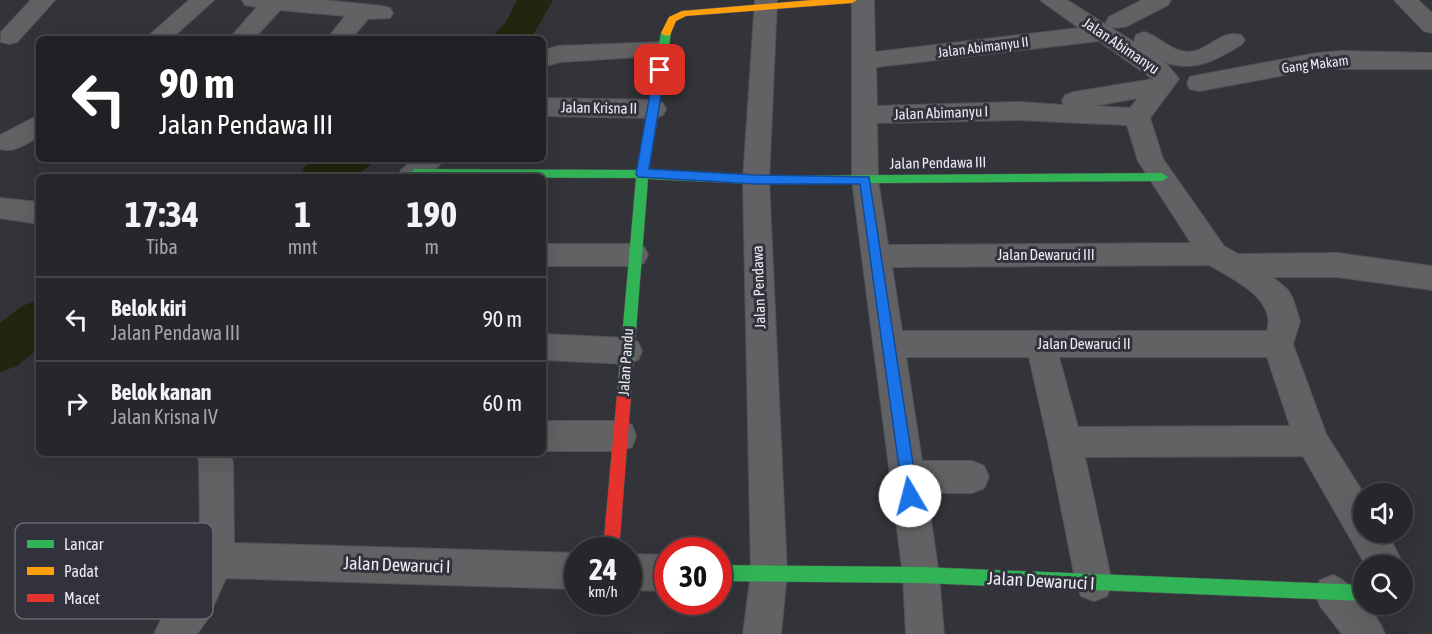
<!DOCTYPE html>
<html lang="id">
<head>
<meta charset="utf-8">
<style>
	:root { --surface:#26272b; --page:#323337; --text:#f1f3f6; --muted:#a4a5a9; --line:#424447 }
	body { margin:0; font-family:"Asap Condensed",sans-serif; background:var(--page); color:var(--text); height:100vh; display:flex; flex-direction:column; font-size:22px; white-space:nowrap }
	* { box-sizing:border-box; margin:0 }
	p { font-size:20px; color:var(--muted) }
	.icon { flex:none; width:33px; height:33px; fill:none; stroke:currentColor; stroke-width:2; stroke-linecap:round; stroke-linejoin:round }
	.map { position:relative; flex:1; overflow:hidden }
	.side { position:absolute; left:36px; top:174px; width:510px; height:282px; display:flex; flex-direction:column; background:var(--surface); border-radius:9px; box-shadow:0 6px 24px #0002,0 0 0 2px var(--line) }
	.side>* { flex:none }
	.hud { position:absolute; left:36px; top:36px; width:510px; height:126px; border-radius:9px; box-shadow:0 6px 24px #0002,0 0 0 2px var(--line); background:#202124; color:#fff; overflow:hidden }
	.buttons { position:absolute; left:1353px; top:483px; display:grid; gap:12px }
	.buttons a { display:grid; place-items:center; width:60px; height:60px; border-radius:50%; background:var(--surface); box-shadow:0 6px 24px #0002,0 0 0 2px var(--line); font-size:30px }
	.speed { position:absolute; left:564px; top:537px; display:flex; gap:12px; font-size:30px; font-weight:700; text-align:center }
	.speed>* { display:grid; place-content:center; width:78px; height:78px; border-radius:50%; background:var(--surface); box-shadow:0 6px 24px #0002,0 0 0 2px var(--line); line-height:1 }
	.speed small { font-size:15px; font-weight:400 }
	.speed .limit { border:9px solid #d22; background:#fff; color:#111 }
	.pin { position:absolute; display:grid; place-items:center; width:51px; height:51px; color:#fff; margin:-26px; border-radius:12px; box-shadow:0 3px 9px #0006 }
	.me { position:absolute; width:66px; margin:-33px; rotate:352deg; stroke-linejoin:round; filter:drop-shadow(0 0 4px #0008) }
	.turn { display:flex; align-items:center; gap:21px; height:126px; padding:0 24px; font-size:27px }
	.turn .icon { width:78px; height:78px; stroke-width:2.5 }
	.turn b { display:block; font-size:42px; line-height:51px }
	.eta { display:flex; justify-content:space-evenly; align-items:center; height:102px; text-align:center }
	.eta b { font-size:36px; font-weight:700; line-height:42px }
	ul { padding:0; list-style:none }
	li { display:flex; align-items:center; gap:18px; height:84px; padding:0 24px; border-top:2px solid var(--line) }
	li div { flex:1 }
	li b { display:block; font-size:22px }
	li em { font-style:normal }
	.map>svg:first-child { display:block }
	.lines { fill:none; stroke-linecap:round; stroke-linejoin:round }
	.river { fill:#24250f; fill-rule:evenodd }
	.street-casing { stroke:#515256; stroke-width:2 }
	.fast-casing { stroke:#515256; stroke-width:1 }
	.slow-casing { stroke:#515256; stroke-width:1 }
	.jam-casing { stroke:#515256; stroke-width:1 }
	.street { fill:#626264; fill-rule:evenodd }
	.fast { fill:#30b455; fill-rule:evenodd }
	.slow { fill:#ff9f0a; fill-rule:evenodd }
	.jam { fill:#e5322d; fill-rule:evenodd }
	.route { fill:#1a73e8; stroke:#114b97; stroke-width:1.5 }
	.labels { text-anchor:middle; stroke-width:6; stroke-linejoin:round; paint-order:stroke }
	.far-street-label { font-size:14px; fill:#eaecf1; stroke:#31323b }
	.street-label { font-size:15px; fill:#eaecf1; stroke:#31323b }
	.near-street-label { font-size:18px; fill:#eaecf1; stroke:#31323b }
	.key { fill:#31323b; stroke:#686a72; stroke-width:1.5 }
	.key-label { font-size:16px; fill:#eaecf1 }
</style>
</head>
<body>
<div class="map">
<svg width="1432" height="634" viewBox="0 0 1432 634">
	<rect width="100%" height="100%" fill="#333439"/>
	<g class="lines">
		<!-- river -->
		<g class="river">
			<polygon points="517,0 553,0 531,39 490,39 505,23"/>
			<path d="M318,159h56c-15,26 -49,18 -75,18l6,-11z"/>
			<polygon points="39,300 39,348 17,366 0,372 0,323 22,306"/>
		</g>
		<defs>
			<g id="street">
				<polygon points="31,0 55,0 17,42 9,44 1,42 1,32"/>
				<polygon points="189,0 214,0 171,39 145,39"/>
				<polygon points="242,0 323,0 382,6 390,8 393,13 390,18 368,19 351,39 327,39 345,16 280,10 254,39 229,39 257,7 245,5"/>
				<polygon points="755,0 777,0 769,180 787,573 781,634 743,634 751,573 743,180"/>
				<path d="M852,0h22l1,52 204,-24 -39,-28h27l41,26 -2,-4 3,-5 33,-17h29l-3,5 -43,22 -14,1 23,14 2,-7 8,-3c15,4 28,20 44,20 20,0 32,-23 53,-17l4,5 -4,5c-25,15 -47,28 -76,17l14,17 -29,39 13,41 61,87 14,8 99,-1 95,13v24l-95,-13h-64l15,13 5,9 7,22 -7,23 33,90 38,60v38h23l17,34 -2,4v-4h-36l-63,-110 -218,1 27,126 -5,13 -13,5 -13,-5 -5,-13 -28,-141 -19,-85h-123l16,104h50l12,5 5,11 -5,11 -12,5h-45l12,82 5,59h-38l-3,-59 -51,-395zM1099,41l54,38 -79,13 -9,3 -3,6 2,4 -45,-3 -142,4 -1,-39zM1138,98l-8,10 -36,-2zM1019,120l108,5 11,36 53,82 -303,2 -10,-65 -1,-57zM1209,265c23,14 68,33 58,66h-365l-10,-64zM1059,357h208l23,69 -212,1z"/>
				<polygon points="1394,0 1418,0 1432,13 1432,33 1424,31"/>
				<polygon points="662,42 670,45 674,50 670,55 560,62 543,67 543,51 558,46"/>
				<polygon points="1342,51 1432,53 1432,69 1317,69 1199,91 1190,89 1187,83 1190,77 1199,75 1317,53"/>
				<polygon points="543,98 654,100 663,103 666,109 663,115 654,118 543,116"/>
				<path d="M39,115v21c-13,8 -24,17 -39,13v-14z"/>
				<polygon points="414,159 445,159 428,177 397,177 401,170"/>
				<polygon points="0,198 39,202 39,224 0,218"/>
				<polygon points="543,244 634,244 644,247 648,255 644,263 634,266 543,266"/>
				<polygon points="543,334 627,338 638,342 642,351 638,360 627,364 543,360"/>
				<polygon points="543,421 620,421 632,425 636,436 632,447 620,451 543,451"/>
				<path d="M196,453h34l3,9 1,81 344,10v36l-352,-11 -19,42 -10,14h-43c11,-26 32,-45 43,-73 5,-15 2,-79 2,-99z"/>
				<polygon points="628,554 668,555 668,591 628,590"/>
				<path d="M1333,575c20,8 44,39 52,59h-43l-22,-28 -5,-13 5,-13z"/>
			</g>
			<g id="fast">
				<polygon points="666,30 671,33 649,170 756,176 1162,173 1168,177 1162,181 756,184 648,179 631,395 629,400 624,401 619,400 617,395 636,178 414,177 409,173 415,169 637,170 661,33"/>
				<polygon points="718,565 921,567 1364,585 1364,601 921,583 718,581"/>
			</g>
			<polygon id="slow" points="812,0 857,0 852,3 686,16 676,21 670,35 666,36 661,33 669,17 682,11"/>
			<polygon id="jam" points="624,389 629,390 631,395 619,550 603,550 617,395 619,390"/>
		</defs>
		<!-- street casing -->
		<use href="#street" class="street-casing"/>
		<!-- fast casing -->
		<use href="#fast" class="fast-casing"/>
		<!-- slow casing -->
		<use href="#slow" class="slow-casing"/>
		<!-- jam casing -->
		<use href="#jam" class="jam-casing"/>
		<!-- street -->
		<use href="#street" class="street"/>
		<!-- fast -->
		<use href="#fast" class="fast"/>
		<!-- slow -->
		<use href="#slow" class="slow"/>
		<!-- jam -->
		<use href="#jam" class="jam"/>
	</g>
	<!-- route -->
	<polygon class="route" points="660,66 665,70 649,169 756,175 869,177 918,496 916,502 910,504 905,502 903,496 860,184 756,184 638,177 636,174 654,70"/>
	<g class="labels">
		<!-- far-street labels -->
		<g class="far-street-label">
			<text transform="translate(983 47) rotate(-7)" y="5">Jalan Abimanyu II</text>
			<text transform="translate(1315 64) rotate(-7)" y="5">Gang Makam</text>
		</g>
		<!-- street labels -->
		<g class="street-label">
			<text transform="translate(1121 46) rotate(34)" y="5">Jalan Abimanyu</text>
			<text transform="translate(599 108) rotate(1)" y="5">Jalan Krisna II</text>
			<text transform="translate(941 113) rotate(-2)" y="5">Jalan Abimanyu I</text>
			<text transform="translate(938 163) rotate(-1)" y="5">Jalan Pendawa III</text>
			<text x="1046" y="260">Jalan Dewaruci III</text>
			<text transform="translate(759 287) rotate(-92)" y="5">Jalan Pendawa</text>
			<text x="1084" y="349">Jalan Dewaruci II</text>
			<text transform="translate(626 362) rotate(-86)" y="5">Jalan Pandu</text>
		</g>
		<!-- near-street labels -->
		<g class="near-street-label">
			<text transform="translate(397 565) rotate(2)" y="6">Jalan Dewaruci I</text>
			<text transform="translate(1041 581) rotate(3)" y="6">Jalan Dewaruci I</text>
		</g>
	</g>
	<!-- legend -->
	<rect x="15" y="523" width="198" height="96" rx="9" class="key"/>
	<rect x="27" y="540" width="27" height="8" fill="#30b455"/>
	<rect x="27" y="567" width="27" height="8" fill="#ff9f0a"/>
	<rect x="27" y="594" width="27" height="8" fill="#e5322d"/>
	<g class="key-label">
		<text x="64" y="550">Lancar</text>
		<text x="64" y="577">Padat</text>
		<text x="64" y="604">Macet</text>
	</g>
</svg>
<div class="buttons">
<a><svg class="icon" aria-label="sound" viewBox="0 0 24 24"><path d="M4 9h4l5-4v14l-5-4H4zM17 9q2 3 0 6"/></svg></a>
<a><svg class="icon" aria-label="search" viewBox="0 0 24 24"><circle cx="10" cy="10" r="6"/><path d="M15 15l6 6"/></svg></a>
</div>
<div class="speed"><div>24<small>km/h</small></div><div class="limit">30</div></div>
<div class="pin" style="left:660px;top:70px;background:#d93025"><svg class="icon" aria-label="arrive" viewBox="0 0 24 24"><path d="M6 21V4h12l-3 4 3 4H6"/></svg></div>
<svg class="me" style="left:910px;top:496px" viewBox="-20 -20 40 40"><circle r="19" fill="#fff"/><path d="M0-13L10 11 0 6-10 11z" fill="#1a73e8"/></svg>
<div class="hud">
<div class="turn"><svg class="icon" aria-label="left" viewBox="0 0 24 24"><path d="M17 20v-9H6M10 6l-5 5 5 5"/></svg><div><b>90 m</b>Jalan Pendawa III</div></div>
</div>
<section class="side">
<div class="eta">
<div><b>17:34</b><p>Tiba</p></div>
<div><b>1</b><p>mnt</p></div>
<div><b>190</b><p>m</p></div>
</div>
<ul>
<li><svg class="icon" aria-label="left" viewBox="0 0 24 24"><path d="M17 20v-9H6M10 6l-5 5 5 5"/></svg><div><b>Belok kiri</b><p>Jalan Pendawa III</p></div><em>90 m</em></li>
<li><svg class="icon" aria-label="right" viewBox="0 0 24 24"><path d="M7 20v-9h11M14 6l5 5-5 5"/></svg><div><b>Belok kanan</b><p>Jalan Krisna IV</p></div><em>60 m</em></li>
</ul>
</section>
</div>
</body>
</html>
